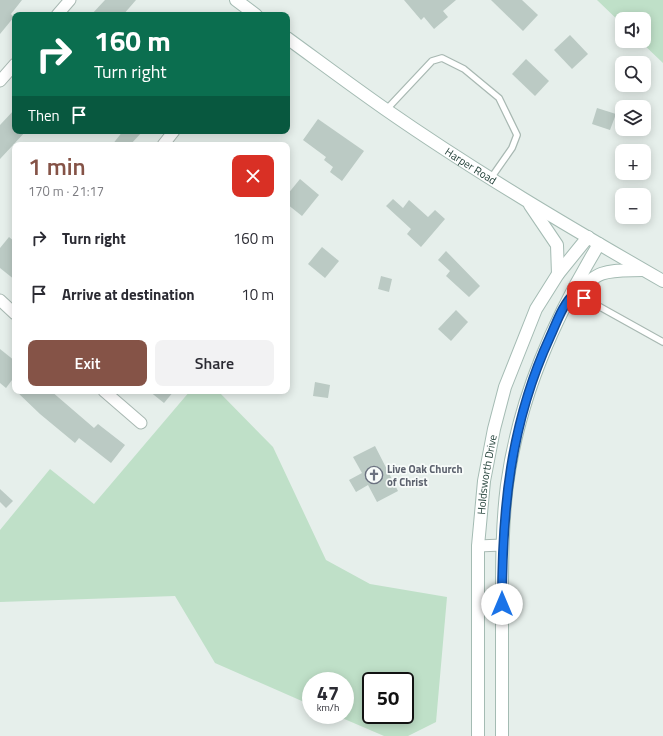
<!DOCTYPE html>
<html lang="en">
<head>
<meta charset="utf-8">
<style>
	:root { --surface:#fff; --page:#f2f2f3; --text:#2b2b33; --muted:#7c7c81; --accent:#855347 }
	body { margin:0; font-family:"Titillium Web",sans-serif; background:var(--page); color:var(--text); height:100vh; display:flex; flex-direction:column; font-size:15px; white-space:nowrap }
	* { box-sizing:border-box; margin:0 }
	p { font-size:13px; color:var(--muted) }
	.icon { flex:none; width:22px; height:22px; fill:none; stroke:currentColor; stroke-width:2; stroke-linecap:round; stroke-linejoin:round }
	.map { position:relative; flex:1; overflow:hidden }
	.side { position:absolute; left:12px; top:142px; width:278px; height:252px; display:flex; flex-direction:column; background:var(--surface); border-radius:8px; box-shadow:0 2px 10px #0003 }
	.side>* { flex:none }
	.guide { position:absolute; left:12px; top:12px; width:278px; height:122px; border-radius:8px; box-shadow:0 2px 10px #0003; background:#0b6e4f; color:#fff; overflow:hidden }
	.buttons { position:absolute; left:615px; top:12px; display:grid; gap:8px }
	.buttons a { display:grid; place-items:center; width:36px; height:36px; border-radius:8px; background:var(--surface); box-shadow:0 2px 10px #0003; font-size:20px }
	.speed { position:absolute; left:302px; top:672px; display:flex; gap:8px; font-size:20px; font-weight:700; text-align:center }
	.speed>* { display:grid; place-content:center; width:52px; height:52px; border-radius:50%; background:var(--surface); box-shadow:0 2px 10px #0003; line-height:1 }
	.speed small { font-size:10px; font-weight:400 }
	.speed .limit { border:2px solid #111; border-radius:6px; background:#fff; color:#111 }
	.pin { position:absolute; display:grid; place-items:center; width:34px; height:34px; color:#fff; margin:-17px; border-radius:8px; box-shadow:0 2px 6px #0006 }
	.me { position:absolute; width:44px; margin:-22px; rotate:0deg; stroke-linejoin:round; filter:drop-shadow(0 0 3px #0008) }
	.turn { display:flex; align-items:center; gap:14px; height:84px; padding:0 16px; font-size:18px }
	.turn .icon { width:52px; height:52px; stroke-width:2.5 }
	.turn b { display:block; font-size:28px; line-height:34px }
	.then { display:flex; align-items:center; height:38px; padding:0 16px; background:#0003; gap:8px; font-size:15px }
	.round { display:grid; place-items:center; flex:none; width:42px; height:42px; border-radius:8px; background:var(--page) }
	.summary { display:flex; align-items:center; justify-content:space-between; height:68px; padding:0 16px }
	h1 { font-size:24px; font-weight:600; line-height:30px; color:var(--accent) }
	.primary-button { display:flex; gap:8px; margin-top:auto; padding:8px 16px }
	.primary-button a { flex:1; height:46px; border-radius:8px; background:var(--accent); color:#fff; font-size:16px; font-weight:600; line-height:46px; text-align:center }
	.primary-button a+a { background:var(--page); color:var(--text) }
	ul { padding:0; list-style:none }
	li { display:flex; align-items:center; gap:12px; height:56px; padding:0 16px }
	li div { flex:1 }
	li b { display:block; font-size:15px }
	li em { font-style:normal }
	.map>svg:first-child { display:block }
	.green { fill:#bfe0c8; fill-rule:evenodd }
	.building { fill:#bbcac4 }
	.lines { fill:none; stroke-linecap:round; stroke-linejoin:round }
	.service-casing { stroke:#a8b8b2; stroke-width:8 }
	.minor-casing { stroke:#a8b8b2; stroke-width:13 }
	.secondary-casing { stroke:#a4bbb3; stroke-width:14 }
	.service { stroke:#fff; stroke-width:5.5 }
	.minor { stroke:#fff; stroke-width:11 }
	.secondary { stroke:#fff; stroke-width:12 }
	.route-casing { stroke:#114b97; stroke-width:10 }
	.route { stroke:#1a73e8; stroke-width:7 }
	.labels { text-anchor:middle; stroke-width:3.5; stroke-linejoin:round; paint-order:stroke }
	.street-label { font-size:11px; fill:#24423a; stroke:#f7fbf9 }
	.worship-label { font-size:11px; font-weight:bold; fill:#5b616d; stroke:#f7fbf9; text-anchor:start }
</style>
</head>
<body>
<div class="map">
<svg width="663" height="736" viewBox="0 0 663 736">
	<rect width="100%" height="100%" fill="#e6efeb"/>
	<!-- green -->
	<g class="green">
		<polygon points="597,0 663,0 663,63 640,41 644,41 644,19 622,19 622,24"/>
		<path d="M190,391h28l55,56 53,113 44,24 77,13 -11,125 -28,14h-24l-49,-21h10v-34h-34v24l-96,-42 -40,-67 -175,6v-72l50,-61 44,35zM371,681h34v34h-34z"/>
	</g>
	<!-- building -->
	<g class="building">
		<polygon points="0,0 22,0 11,14 14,17 0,34"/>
		<polygon points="105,0 136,0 123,15 91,15"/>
		<polygon points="404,0 456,0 443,11 448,17 434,29 424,17 421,20"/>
		<polygon points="491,0 522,0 538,15 523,31"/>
		<polygon points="570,35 588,54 572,69 554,50"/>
		<polygon points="526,59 549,81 535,96 512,74"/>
		<polygon points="597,108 616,114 610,130 592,124"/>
		<polygon points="15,109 15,131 26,131 0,159 0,125"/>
		<polygon points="318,119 364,151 342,181 330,172 333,167 324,160 326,157 303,140"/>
		<polygon points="123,131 143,131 130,145 112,145"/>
		<polygon points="300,179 319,195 302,216 287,204 287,195"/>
		<polygon points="393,199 403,208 409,200 428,217 435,210 445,219 421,247 407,234 411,229 386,206"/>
		<polygon points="9,237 15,242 15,280 0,268 0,248"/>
		<polygon points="322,247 339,261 325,278 308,264"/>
		<polygon points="446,251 480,286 469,297 446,276 450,271 438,260"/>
		<polygon points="381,276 392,279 389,292 378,289"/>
		<polygon points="456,310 468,322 451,341 438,329"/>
		<polygon points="0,349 15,361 15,376 6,388 0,383"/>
		<polygon points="315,382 330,385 328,398 313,396"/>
		<polygon points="16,391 51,391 94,428 98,424 125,445 111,463 79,438 75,443 40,414"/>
		<polygon points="149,391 174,391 164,403"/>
		<polygon points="375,446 398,491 377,502 368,485 356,492 349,480 362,473 353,457"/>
		<polygon points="0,489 13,501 6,508 0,502"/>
	</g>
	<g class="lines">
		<defs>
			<g id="service">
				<polyline points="386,110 432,61 442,58 464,69 499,98 517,135 512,148 491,178"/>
				<polyline points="575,293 663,342"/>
			</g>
			<g id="minor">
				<polyline points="57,15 70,0"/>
				<polyline points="0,81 15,64"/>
				<polyline points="163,145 174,131"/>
				<polyline points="0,300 15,314"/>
				<polyline points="104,391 141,423"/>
				<polyline points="478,546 502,545"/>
			</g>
			<g id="secondary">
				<polyline points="236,0 256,15"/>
				<path id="s1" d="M287,38c33,24 65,48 98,71 89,62 184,118 278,172"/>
				<polyline points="530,205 557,245 558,274"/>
				<path d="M573,295c29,-27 32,-24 70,-25"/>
				<path id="s2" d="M478,736v-190l6,-65 10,-52 11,-42 31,-78 22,-35 30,-37"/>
				<path d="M502,736c0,-44 0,-89 0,-133 0,-39 0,-79 5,-118 12,-88 47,-166 92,-241"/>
			</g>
		</defs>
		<!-- service casing -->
		<use href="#service" class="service-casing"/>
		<!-- minor casing -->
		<use href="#minor" class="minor-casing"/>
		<!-- secondary casing -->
		<use href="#secondary" class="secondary-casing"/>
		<!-- service -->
		<use href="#service" class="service"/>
		<!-- minor -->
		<use href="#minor" class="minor"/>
		<!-- secondary -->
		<use href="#secondary" class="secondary"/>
	</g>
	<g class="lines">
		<defs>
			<path id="route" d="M502,604c0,-94 8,-180 48,-267 7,-15 12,-32 25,-44l9,5"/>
		</defs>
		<!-- route casing -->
		<use href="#route" class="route-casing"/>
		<!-- route -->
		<use href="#route" class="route"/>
	</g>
	<!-- icons -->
	<defs>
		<symbol id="church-ring" viewBox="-11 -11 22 22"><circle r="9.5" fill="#f7fbf9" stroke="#6b7280" stroke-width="1.5"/><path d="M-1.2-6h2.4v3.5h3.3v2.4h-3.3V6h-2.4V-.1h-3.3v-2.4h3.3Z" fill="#6b7280"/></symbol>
	</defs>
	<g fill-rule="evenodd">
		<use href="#church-ring" x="364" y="465" width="20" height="20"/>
	</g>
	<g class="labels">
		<!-- street labels -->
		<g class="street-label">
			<text dy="4" stroke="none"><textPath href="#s1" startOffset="224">Harper Road</textPath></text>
			<text dy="4" stroke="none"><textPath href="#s2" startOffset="262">Holdsworth Drive</textPath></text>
		</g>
		<!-- worship labels -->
		<g class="worship-label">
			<text x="387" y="473">Live Oak Church<tspan x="387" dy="13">of Christ</tspan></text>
		</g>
	</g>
</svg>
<div class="buttons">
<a><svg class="icon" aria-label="sound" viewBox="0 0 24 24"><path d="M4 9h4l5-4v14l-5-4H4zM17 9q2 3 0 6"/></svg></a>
<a><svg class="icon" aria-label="search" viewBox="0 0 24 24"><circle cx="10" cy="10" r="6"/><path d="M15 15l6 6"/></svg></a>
<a><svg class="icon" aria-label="layers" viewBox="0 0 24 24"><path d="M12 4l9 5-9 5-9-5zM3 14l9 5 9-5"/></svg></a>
<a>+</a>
<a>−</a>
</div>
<div class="speed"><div>47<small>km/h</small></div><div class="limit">50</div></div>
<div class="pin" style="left:584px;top:298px;background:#d93025"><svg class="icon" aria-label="arrive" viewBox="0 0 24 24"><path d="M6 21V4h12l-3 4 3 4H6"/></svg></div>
<svg class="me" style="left:502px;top:604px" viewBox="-20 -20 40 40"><circle r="19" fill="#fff"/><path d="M0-13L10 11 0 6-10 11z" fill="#1a73e8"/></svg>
<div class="guide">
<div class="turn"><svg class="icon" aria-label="right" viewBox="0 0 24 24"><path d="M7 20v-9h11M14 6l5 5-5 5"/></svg><div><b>160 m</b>Turn right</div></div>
<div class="then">Then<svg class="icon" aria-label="arrive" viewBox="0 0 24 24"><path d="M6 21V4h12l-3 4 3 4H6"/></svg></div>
</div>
<section class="side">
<div class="summary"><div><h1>1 min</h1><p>170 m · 21:17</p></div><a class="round" style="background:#d93025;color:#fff"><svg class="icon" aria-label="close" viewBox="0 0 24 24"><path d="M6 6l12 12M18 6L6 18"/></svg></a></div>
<ul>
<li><svg class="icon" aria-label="right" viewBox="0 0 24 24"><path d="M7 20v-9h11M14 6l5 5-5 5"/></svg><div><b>Turn right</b></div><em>160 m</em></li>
<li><svg class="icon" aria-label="arrive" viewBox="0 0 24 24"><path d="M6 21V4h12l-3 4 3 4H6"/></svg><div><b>Arrive at destination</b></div><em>10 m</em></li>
</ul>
<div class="primary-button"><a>Exit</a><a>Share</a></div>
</section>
</div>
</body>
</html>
